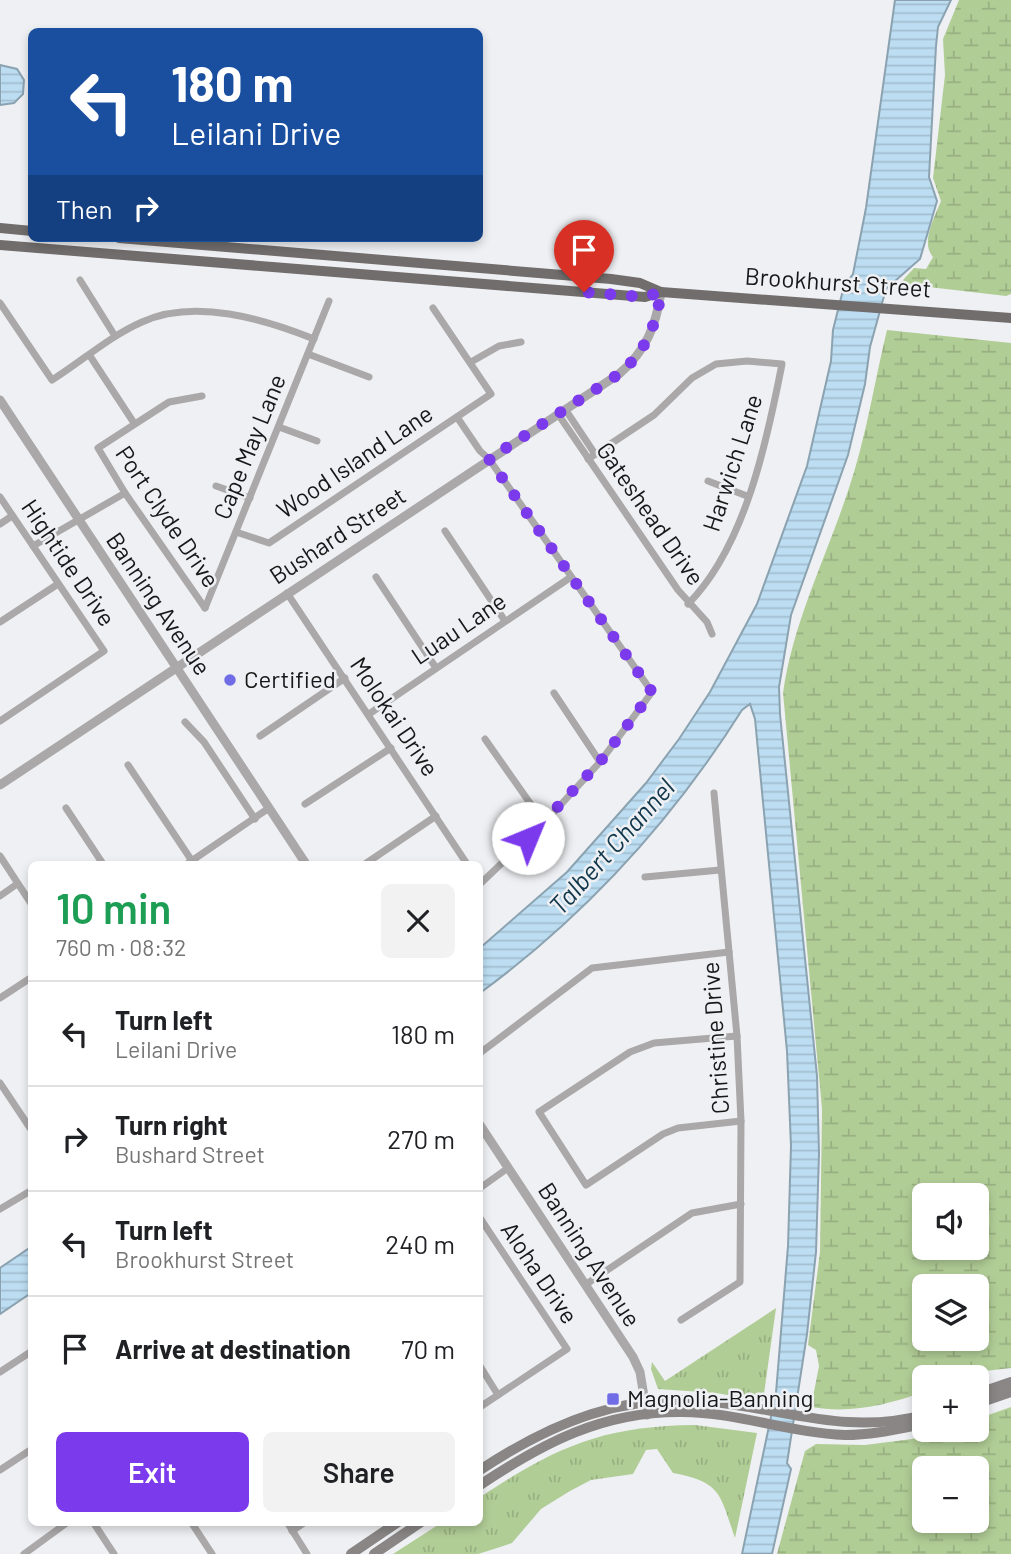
<!DOCTYPE html>
<html lang="en">
<head>
<meta charset="utf-8">
<style>
	:root { --surface:#fff; --page:#f2f2f2; --text:#202124; --muted:#757577; --line:#e0e0e0; --accent:#7c3aed }
	body { margin:0; font-family:Barlow,sans-serif; background:var(--page); color:var(--text); height:100vh; display:flex; flex-direction:column; font-size:26px; white-space:nowrap }
	* { box-sizing:border-box; margin:0 }
	p { font-size:23px; color:var(--muted) }
	.icon { flex:none; width:38px; height:38px; fill:none; stroke:currentColor; stroke-width:2; stroke-linecap:round; stroke-linejoin:round }
	.map { position:relative; flex:1; overflow:hidden }
	.panel { position:absolute; left:28px; top:861px; width:455px; height:665px; display:flex; flex-direction:column; background:var(--surface); border-radius:10px; box-shadow:0 4px 10px #0003 }
	.panel>* { flex:none }
	.hud { position:absolute; left:28px; top:28px; width:455px; height:214px; border-radius:10px; box-shadow:0 4px 10px #0003; background:#1a4fa0; color:#fff; overflow:hidden }
	.tools { position:absolute; left:912px; top:1183px; display:grid; gap:14px }
	.tools a { display:grid; place-items:center; width:77px; height:77px; border-radius:10px; background:var(--surface); box-shadow:0 4px 10px #0003; font-size:35px }
	.pin { position:absolute; display:grid; place-items:center; width:60px; height:60px; color:#fff; margin:-72px -30px; border-radius:50% 50% 50% 0; rotate:-45deg; box-shadow:0 0 7px #0007 }
	.pin .icon { rotate:45deg }
	.me { position:absolute; width:77px; margin:-38px; rotate:45deg; stroke-linejoin:round; filter:drop-shadow(0 0 5px #0008) }
	.turn { display:flex; align-items:center; gap:24px; height:147px; padding:0 28px; font-size:32px }
	.turn .icon { width:91px; height:91px; stroke-width:2.5 }
	.turn b { display:block; font-size:49px; line-height:60px }
	.then { display:flex; align-items:center; height:66px; padding:0 28px; background:#0003; gap:14px; font-size:26px }
	.round { display:grid; place-items:center; flex:none; width:74px; height:74px; border-radius:10px; background:var(--page) }
	.summary { display:flex; align-items:center; justify-content:space-between; height:119px; padding:0 28px }
	h1 { font-size:42px; font-weight:600; line-height:52px; color:#1e9e55 }
	.primary-button { display:flex; gap:14px; margin-top:auto; padding:14px 28px }
	.primary-button a { flex:1; height:80px; border-radius:10px; background:var(--accent); color:#fff; font-size:28px; font-weight:600; line-height:80px; text-align:center }
	.primary-button a+a { background:var(--page); color:var(--text) }
	ul { padding:0; list-style:none }
	li { display:flex; align-items:center; gap:21px; height:105px; padding:0 28px; border-top:2px solid var(--line) }
	li div { flex:1 }
	li b { display:block; font-size:26px }
	li em { font-style:normal }
	.map>svg:first-child { display:block }
	.grass { fill:url(#grass-tufts) }
	.wetland { fill:url(#wetland-marsh); fill-rule:evenodd }
	.water { fill:url(#water-rules); stroke:#8ba2b1; stroke-width:2 }
	.lines { fill:none; stroke-linecap:round; stroke-linejoin:round }
	.minor { stroke:#aaa8a8; stroke-width:7 }
	.tertiary { stroke:#aaa8a8; stroke-width:9 }
	.secondary { stroke:#898685; stroke-width:10 }
	.primary { stroke:#716d6d; stroke-width:10 }
	.route { stroke:#7c3aed; stroke-width:12; stroke-dasharray:0 21.6 }
	.poi-dot { fill:#6f6ce6; stroke:#eff0f3; stroke-width:2.5 }
	.labels { text-anchor:middle; stroke-width:5; stroke-linejoin:round; paint-order:stroke }
	.street-label { font-size:24px; fill:#171718; stroke:#eff0f3 }
	.poi-label { font-size:24px; fill:#171718; stroke:#eff0f3; text-anchor:start }
	.water-label { font-size:26px; font-style:italic; fill:#11374c; stroke:#eff0f3 }
</style>
</head>
<body>
<div class="map">
<svg width="1011" height="1554" viewBox="0 0 1011 1554">
	<defs>
		<pattern id="grass-tufts" width="24" height="20" patternUnits="userSpaceOnUse" patternTransform="scale(1.75)"><rect width="24" height="20" fill="#b1cd96"/><path d="M3 7l-1-3M5 7V3M7 7l1-3M15 17l-1-3M17 17v-4M19 17l1-3" fill="none" stroke="#98af81"/></pattern>
		<pattern id="wetland-marsh" width="20" height="14" patternUnits="userSpaceOnUse" patternTransform="scale(1.75)"><rect width="20" height="14" fill="#b1cd96"/><path d="M1 5h8M5 5V1M11 12h8M15 12V8" fill="none" stroke="#98af81"/></pattern>
		<pattern id="water-rules" width="6" height="5" patternUnits="userSpaceOnUse" patternTransform="scale(1.75)"><rect width="6" height="5" fill="#bddef2"/><path d="M0 2.5h6" fill="none" stroke="#a2becf"/></pattern>
	</defs>
	<rect width="100%" height="100%" fill="#eff0f3"/>
	<!-- grass -->
	<g class="grass">
		<polygon points="776,1308 763,1401 716,1393 658,1389 651,1369 652,1362 665,1381"/>
		<path d="M695,1425l62,8 -22,105c-15,-43 -13,-56 -62,-65l-16,-24 -11,1 -13,24 -42,6 -21,11 -29,18 -29,34 -18,6 -16,5h-85l48,-31 39,-1v-25c76,-50 122,-71 215,-72z"/>
	</g>
	<!-- wetland -->
	<g class="wetland">
		<path d="M959,0h52v294l-5,2 -103,-12v-4l11,-12 12,1 7,-12c-13,-14 2,-41 8,-56l-8,-23 12,-103 -2,-36z"/>
		<path d="M887,330l124,13v1025l-26,3 -19,6h-42v15c-38,13 -73,22 -113,15l8,-41 -3,-16 -8,-5 12,-93 2,-143 -39,-416c10,-71 43,-135 65,-202 18,-52 26,-108 39,-161zM924,1195h52v53h-52zM924,1286h52v53h-52z"/>
		<path d="M1011,1407v147h-234l28,-103 11,-7 49,1 47,-6 31,-9h33l1,-11zM924,1468h52v53h-52z"/>
	</g>
	<!-- water -->
	<g class="water">
		<path d="M895,0h56l-13,27 -2,19 -7,131 8,24 -17,58 -34,30 -16,58 -5,37 -17,71 -57,160 -12,72 1,27 37,362 2,77 -3,99 -9,82 -20,129 4,6 -19,85h-30l34,-161 12,-147 3,-100 -4,-95 -32,-332 -5,-15 -8,6c-70,111 -157,206 -262,283v-45l87,-76 79,-89 33,-44 31,-47 47,-88 50,-138 24,-105 2,-31 11,-44 9,-12 13,-66z"/>
		<polygon points="0,65 17,69 24,80 23,94 14,103 0,105"/>
		<polygon points="31,1247 31,1293 0,1314 0,1268"/>
	</g>
	<g class="lines">
		<!-- minor -->
		<g class="minor">
			<polyline points="80,280 115,336"/>
			<path d="M0,303l52,77c30,-19 58,-44 90,-58 53,-24 122,-3 172,17"/>
			<polyline points="308,354 369,377"/>
			<polyline points="90,356 134,423"/>
			<polyline points="471,362 499,346 521,342"/>
			<polyline points="202,396 169,402 98,448 125,493 205,608"/>
			<polyline points="565,409 595,454"/>
			<polyline points="558,414 678,590 707,622 712,634"/>
			<polyline points="457,417 480,451 489,459 652,692 600,762 544,823 480,884"/>
			<polyline points="279,427 317,441"/>
			<path d="M588,459l66,-44 38,-37 24,-14 31,-3 35,3c-15,77 -37,183 -94,240"/>
			<polyline points="708,481 747,496"/>
			<polyline points="216,486 250,498"/>
			<polyline points="0,497 104,651 0,721"/>
			<polyline points="0,524 12,516"/>
			<polyline points="445,531 505,621"/>
			<polyline points="236,532 269,543 491,394 433,308"/>
			<polyline points="33,546 125,493"/>
			<polyline points="376,577 436,668"/>
			<polyline points="287,593 467,864"/>
			<polyline points="205,608 329,301"/>
			<polyline points="0,622 58,584"/>
			<polyline points="554,693 600,762"/>
			<polyline points="369,714 571,577"/>
			<polyline points="185,722 204,742 255,819"/>
			<polyline points="260,736 345,678"/>
			<polyline points="485,739 544,823"/>
			<polyline points="128,765 192,861"/>
			<polyline points="305,804 391,748"/>
			<polyline points="66,808 103,864"/>
			<polyline points="0,856 32,905"/>
			<polyline points="187,864 269,808"/>
			<polyline points="365,864 436,816"/>
			<polyline points="645,877 720,870"/>
			<polyline points="0,896 17,884"/>
			<polyline points="0,998 32,977"/>
			<polyline points="737,1036 654,1043 630,1052 539,1112 586,1185 663,1134 678,1128 741,1121"/>
			<polyline points="480,1053 592,968 729,952"/>
			<polyline points="0,1083 32,1131"/>
			<polyline points="480,1188 508,1168"/>
			<polyline points="0,1209 32,1190"/>
			<polyline points="480,1218 567,1349 480,1407"/>
			<polyline points="585,1285 692,1213 741,1204"/>
			<polyline points="681,1320 740,1282 741,1121 737,1036 714,793"/>
			<polyline points="480,1366 498,1395"/>
			<polyline points="0,1372 32,1351"/>
			<polyline points="0,1470 32,1449"/>
			<polyline points="93,1522 114,1554"/>
			<polyline points="191,1522 212,1554"/>
			<polyline points="287,1522 307,1554"/>
			<polyline points="292,1531 305,1522"/>
			<polyline points="24,1554 68,1522"/>
		</g>
		<!-- tertiary -->
		<g class="tertiary">
			<polyline points="0,400 306,864"/>
			<path d="M0,785l619,-411c27,-23 37,-48 42,-82"/>
			<polyline points="480,1125 633,1357 640,1372 647,1415"/>
		</g>
		<!-- secondary -->
		<g class="secondary">
			<polyline points="976,1394 1011,1382"/>
			<polyline points="976,1404 1011,1392"/>
			<path d="M480,1470c73,-48 145,-78 234,-68 75,8 133,33 210,13"/>
			<path d="M480,1485c63,-42 123,-74 202,-73 55,0 108,21 163,23 27,0 53,-6 79,-11"/>
			<polyline points="351,1554 398,1522"/>
			<polyline points="374,1554 421,1522"/>
		</g>
		<!-- primary -->
		<g class="primary">
			<polyline points="0,228 32,231"/>
			<polyline points="119,238 611,279 640,283 661,292"/>
			<polyline points="0,245 645,297 661,292 1011,318"/>
		</g>
	</g>
	<g class="lines">
		<!-- route -->
		<path class="route" d="M528,838l72,-76 52,-70 -163,-233 130,-85c27,-23 37,-48 42,-82l-16,5 -61,-5"/>
	</g>
	<!-- markers -->
	<g class="poi-dot">
		<circle cx="230" cy="680" r="7"/>
		<rect x="606" y="1392" width="14" height="14" rx="3.5"/>
	</g>
	<g class="labels">
		<!-- street labels -->
		<g class="street-label">
			<text transform="translate(838 283) rotate(4)" y="8">Brookhurst Street</text>
			<text transform="translate(250 447) rotate(-68)" y="8">Cape May Lane</text>
			<text transform="translate(355 462) rotate(-34)" y="8">Wood Island Lane</text>
			<text transform="translate(733 463) rotate(-72)" y="8">Harwich Lane</text>
			<text transform="translate(650 514) rotate(55)" y="8">Gateshead Drive</text>
			<text transform="translate(167 517) rotate(56)" y="8">Port Clyde Drive</text>
			<text transform="translate(338 536) rotate(-33)" y="8">Bushard Street</text>
			<text transform="translate(68 563) rotate(56)" y="8">Hightide Drive</text>
			<text transform="translate(158 604) rotate(56)" y="8">Banning Avenue</text>
			<text transform="translate(459 629) rotate(-34)" y="8">Luau Lane</text>
			<text transform="translate(394 717) rotate(56)" y="8">Molokai Drive</text>
			<text transform="translate(716 1038) rotate(-94)" y="8">Christine Drive</text>
			<text transform="translate(589 1255) rotate(57)" y="8">Banning Avenue</text>
			<text transform="translate(539 1273) rotate(56)" y="8">Aloha Drive</text>
		</g>
		<!-- poi labels -->
		<g class="poi-label">
			<text x="244" y="688">Certified</text>
			<text x="627" y="1407">Magnolia-Banning</text>
		</g>
		<!-- water labels -->
		<g class="water-label">
			<text transform="translate(612 847) rotate(-48)" y="9">Talbert Channel</text>
		</g>
	</g>
</svg>
<div class="tools">
<a><svg class="icon" aria-label="sound" viewBox="0 0 24 24"><path d="M4 9h4l5-4v14l-5-4H4zM17 9q2 3 0 6"/></svg></a>
<a><svg class="icon" aria-label="layers" viewBox="0 0 24 24"><path d="M12 4l9 5-9 5-9-5zM3 14l9 5 9-5"/></svg></a>
<a>+</a>
<a>−</a>
</div>
<div class="pin" style="left:584px;top:292px;background:#d93025"><svg class="icon" aria-label="arrive" viewBox="0 0 24 24"><path d="M6 21V4h12l-3 4 3 4H6"/></svg></div>
<svg class="me" style="left:528px;top:838px" viewBox="-20 -20 40 40"><circle r="19" fill="#fff"/><path d="M0-13L10 11 0 6-10 11z" fill="#7c3aed"/></svg>
<div class="hud">
<div class="turn"><svg class="icon" aria-label="left" viewBox="0 0 24 24"><path d="M17 20v-9H6M10 6l-5 5 5 5"/></svg><div><b>180 m</b>Leilani Drive</div></div>
<div class="then">Then<svg class="icon" aria-label="right" viewBox="0 0 24 24"><path d="M7 20v-9h11M14 6l5 5-5 5"/></svg></div>
</div>
<section class="panel">
<div class="summary"><div><h1>10 min</h1><p>760 m · 08:32</p></div><a class="round"><svg class="icon" aria-label="close" viewBox="0 0 24 24"><path d="M6 6l12 12M18 6L6 18"/></svg></a></div>
<ul>
<li><svg class="icon" aria-label="left" viewBox="0 0 24 24"><path d="M17 20v-9H6M10 6l-5 5 5 5"/></svg><div><b>Turn left</b><p>Leilani Drive</p></div><em>180 m</em></li>
<li><svg class="icon" aria-label="right" viewBox="0 0 24 24"><path d="M7 20v-9h11M14 6l5 5-5 5"/></svg><div><b>Turn right</b><p>Bushard Street</p></div><em>270 m</em></li>
<li><svg class="icon" aria-label="left" viewBox="0 0 24 24"><path d="M17 20v-9H6M10 6l-5 5 5 5"/></svg><div><b>Turn left</b><p>Brookhurst Street</p></div><em>240 m</em></li>
<li><svg class="icon" aria-label="arrive" viewBox="0 0 24 24"><path d="M6 21V4h12l-3 4 3 4H6"/></svg><div><b>Arrive at destination</b></div><em>70 m</em></li>
</ul>
<div class="primary-button"><a>Exit</a><a>Share</a></div>
</section>
</div>
</body>
</html>
